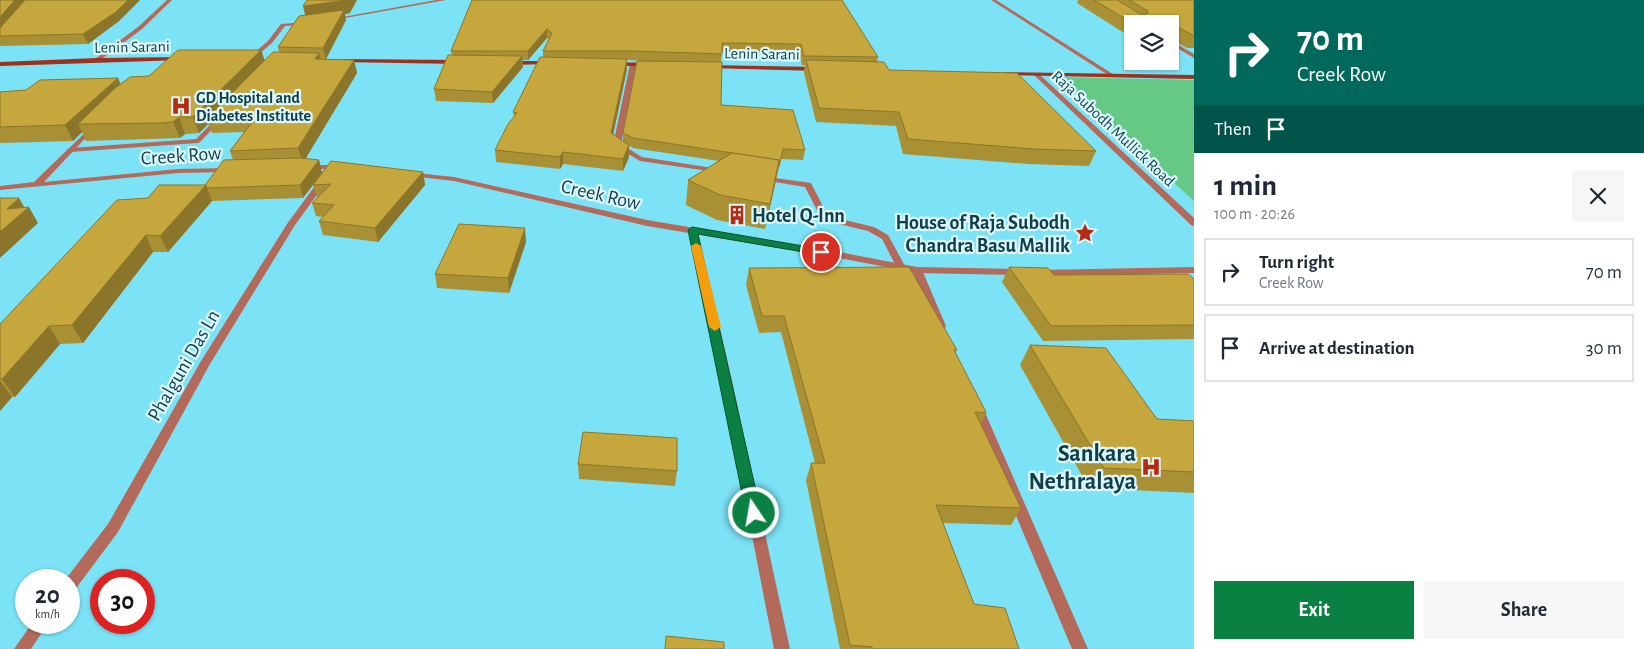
<!DOCTYPE html>
<html lang="en">
<head>
<meta charset="utf-8">
<style>
	:root { --surface:#fff; --page:#f6f6f7; --text:#1f2937; --muted:#747a83; --line:#e0e1e3; --accent:#0b8043 }
	body { margin:0; font-family:"Alegreya Sans",sans-serif; background:var(--page); color:var(--text); height:100vh; display:flex; flex-direction:column; font-size:19px; white-space:nowrap }
	* { box-sizing:border-box; margin:0 }
	p { font-size:16px; color:var(--muted) }
	.icon { flex:none; width:28px; height:28px; fill:none; stroke:currentColor; stroke-width:2; stroke-linecap:round; stroke-linejoin:round }
	.map { position:relative; flex:1; overflow:hidden }
	.sheet { display:flex; flex-direction:column; background:var(--surface); width:450px }
	.sheet>* { flex:none }
	.guide { background:#00695c; color:#fff; overflow:hidden }
	.controls { position:absolute; left:1124px; top:15px; display:grid; gap:10px }
	.controls a { display:grid; place-items:center; width:55px; height:55px; border-radius:0px; background:var(--surface); box-shadow:0 1px 4px #0004; font-size:25px }
	.speed { position:absolute; left:15px; top:569px; display:flex; gap:10px; font-size:25px; font-weight:700; text-align:center }
	.speed>* { display:grid; place-content:center; width:65px; height:65px; border-radius:50%; background:var(--surface); box-shadow:0 1px 4px #0004; line-height:1 }
	.speed small { font-size:12px; font-weight:400 }
	.speed .limit { border:8px solid #d22; background:#fff; color:#111 }
	.pin { position:absolute; display:grid; place-items:center; width:42px; height:42px; color:#fff; margin:-21px; border:2px solid #fff; border-radius:50%; box-shadow:0 1px 5px #0007 }
	.me { position:absolute; width:55px; margin:-28px; rotate:348deg; stroke-linejoin:round; filter:drop-shadow(0 0 4px #0008) }
	.turn { display:flex; align-items:center; gap:18px; height:105px; padding:0 20px; font-size:22px }
	.turn .icon { width:65px; height:65px; stroke-width:2.5 }
	.turn b { display:block; font-size:35px; line-height:42px }
	.then { display:flex; align-items:center; height:48px; padding:0 20px; background:#0003; gap:10px; font-size:19px }
	.round { display:grid; place-items:center; flex:none; width:52px; height:52px; border-radius:0px; background:var(--page) }
	.head { display:flex; align-items:center; justify-content:space-between; height:85px; padding:0 20px }
	h1 { font-size:30px; font-weight:600; line-height:38px }
	.action { display:flex; gap:10px; margin-top:auto; padding:10px 20px }
	.action a { flex:1; height:58px; border-radius:0px; background:var(--accent); color:#fff; font-size:20px; font-weight:600; line-height:58px; text-align:center }
	.action a+a { background:var(--page); color:var(--text) }
	ul { padding:0; list-style:none }
	li { display:flex; align-items:center; gap:15px; height:68px; margin:0 10px 8px; padding:0 10px; border:2px solid var(--line); border-radius:0px }
	li div { flex:1 }
	li b { display:block; font-size:19px }
	li em { font-style:normal }
	main { display:flex; flex:1; min-height:0 }
	.map>svg:first-child { display:block }
	.green { fill:#66c885 }
	.lines { fill:none; stroke-linecap:round; stroke-linejoin:round }
	.service { fill:#b46a5b; fill-rule:evenodd }
	.minor { fill:#b46a5b; fill-rule:evenodd }
	.tertiary { fill:#b46a5b; fill-rule:evenodd }
	.secondary { fill:#9e301d; fill-rule:evenodd }
	.wall { fill:#aa9034; fill-rule:evenodd }
	.shaded-wall { fill:#8b752b }
	.building { fill:#c6a73d; stroke:#8b752b }
	.route { fill:#0b8043; stroke:#07532c }
	.slow { fill:#f59e0b }
	.labels { text-anchor:middle; stroke-width:4.5; stroke-linejoin:round; paint-order:stroke }
	.far-street-label { font-size:16px; fill:#123f47; stroke:#dcf8fe }
	.far-poi-label { font-size:16px; font-weight:bold; fill:#123f47; stroke:#dcf8fe; text-anchor:start }
	.street-label { font-size:20px; fill:#123f47; stroke:#dcf8fe }
	.poi-label { font-size:20px; font-weight:bold; fill:#123f47; stroke:#dcf8fe; text-anchor:start }
	.near-poi-label { font-size:24px; font-weight:bold; fill:#123f47; stroke:#dcf8fe; text-anchor:end }
</style>
</head>
<body>
<main>
<div class="map">
<svg width="1194" height="649" viewBox="0 0 1194 649">
	<rect width="100%" height="100%" fill="#7ce3f7"/>
	<!-- green -->
	<polygon class="green" points="1058,77 1194,80 1194,201"/>
	<g class="lines">
		<!-- service -->
		<g class="service">
			<polygon points="1170,40 1194,54 1194,58 1170,44"/>
			<polygon points="218,117 223,118 200,142 198,143 70,152 66,150 70,148 196,139"/>
		</g>
		<!-- minor -->
		<g class="minor">
			<polygon points="436,0 446,0 334,20 332,19"/>
			<polygon points="991,0 996,0 1116,76 1111,77"/>
			<polygon points="305,22 307,25 285,26 272,43 253,59 248,58 268,41 281,24"/>
			<polygon points="633,62 636,64 621,144 642,157 719,169 722,169 722,173 640,161 615,146 613,145 630,64"/>
			<polygon points="760,176 811,183 828,216 874,227 888,235 905,266 900,269 897,268 882,239 868,231 822,220 805,187 763,180 760,180"/>
			<polygon points="320,179 326,179 327,181 295,225 210,364 118,532 74,591 69,592 69,580 65,580 108,524 201,361 287,224"/>
			<polygon points="693,227 697,230 731,376 790,649 774,649 721,376 689,230"/>
			<polygon points="917,267 922,270 946,326 945,328 937,328 936,326 912,270"/>
			<polygon points="977,404 981,405 983,408 1088,649 1072,649 971,408 973,405"/>
			<polygon points="33,622 49,622 31,649 14,649"/>
		</g>
		<!-- tertiary -->
		<g class="tertiary">
			<polygon points="167,0 172,0 142,29 99,61 95,61 95,59 138,27"/>
			<polygon points="1034,73 1038,73 1194,218 1194,226 1191,225 1034,75"/>
			<polygon points="93,125 96,127 95,128 44,182 178,169 228,168 232,170 228,172 178,173 0,190 0,186 34,182"/>
			<polygon points="305,165 341,165 345,167 341,169 308,169 304,167"/>
			<polygon points="407,172 454,177 647,220 839,252 917,267 1018,269 1023,272 1018,275 917,273 839,258 647,226 454,181 410,176 406,174"/>
			<polygon points="1194,267 1194,273 1040,276 1035,273 1040,270"/>
		</g>
		<!-- secondary -->
		<g class="secondary">
			<polygon points="181,57 183,58 183,60 0,66 0,62 97,58"/>
			<polygon points="341,59 459,60 462,62 459,64 339,62 338,61"/>
			<polygon points="549,61 551,62 551,64 511,65 508,63 511,61"/>
			<polygon points="613,62 649,63 652,65 649,67 611,65 611,63"/>
			<polygon points="706,65 819,67 822,69 819,71 708,68 706,67"/>
			<polygon points="1004,72 1194,75 1194,79 1006,75 1003,73"/>
		</g>
	</g>
	<!-- wall -->
	<g class="wall">
		<polygon points="0,0 140,0 119,21 88,44 0,46"/>
		<path d="M472,0h370l36,57 -1,4 12,9 207,81 -7,15 -61,-2 -125,-10 -7,-28 -80,-4 -12,-49 1,-8h-3l-3,-12 -77,-1 -1,10v43l84,45 -2,10 -22,-1 -16,70 -48,-9 -31,-15 2,-25 31,-19 -86,-13 -4,-2v11l-6,14 -60,-7 -3,5 -64,-7 -1,-12 19,-33 -1,-5 30,-54v-7l6,-12 -2,-1 -19,22h-6l1,7 -30,36 -57,-2 -2,-12 18,-34 -1,-4zM627,60l17,1 -21,72v8l-10,-6 14,-66z"/>
		<polygon points="1078,0 1194,0 1194,48 1187,48 1176,42 1173,48 1170,48 1170,24 1132,24 1132,38 1077,3"/>
		<polygon points="350,13 345,14 346,20 326,59 320,59 354,60 357,73 305,159 319,160 322,173 423,172 425,185 378,242 323,235 319,221 323,217 316,216 312,203 317,198 313,185 303,198 212,201 168,252 153,252 83,343 60,344 15,397 12,397 0,411 0,324 148,198 205,185 233,160 230,151 244,132 212,133 208,124 199,133 185,134 180,138 86,141 82,132 73,141 0,143 0,92 26,90 118,78 120,84 149,76 261,50 265,61 279,52 278,47 299,16"/>
		<polygon points="526,242 509,293 437,288 435,274"/>
		<polygon points="1009,267 1054,275 1194,279 1194,339 1043,341 1002,282"/>
		<polygon points="749,268 957,350 955,353 986,413 981,424 1021,508 1011,525 943,523 974,604 1019,649 840,649 806,480 811,463 815,463 781,332 759,333 746,285"/>
		<polygon points="1030,345 1157,419 1194,421 1194,493 1089,488 1020,365"/>
		<polygon points="578,464 677,471 675,486 579,479"/>
	</g>
	<!-- shaded-wall -->
	<g class="shaded-wall">
		<polygon points="15,0 28,0 0,32 0,17"/>
		<polygon points="128,0 140,0 119,21 88,44 83,34"/>
		<polygon points="347,0 357,0 350,13 345,14 346,20 326,59 323,48 306,19 303,6"/>
		<polygon points="547,29 547,38 528,60 528,51"/>
		<polygon points="261,50 266,65 206,119 208,124 199,133 193,117"/>
		<polygon points="319,53 322,65 315,59"/>
		<polygon points="522,56 523,67 493,103 492,92"/>
		<polygon points="627,59 627,69 611,145 611,133"/>
		<polygon points="354,60 357,73 303,163 298,148"/>
		<polygon points="118,78 124,92 78,124 82,132 73,141 65,125"/>
		<polygon points="179,117 185,134 180,138 173,122"/>
		<polygon points="629,145 629,157 623,171 623,159"/>
		<polygon points="563,152 563,164 560,169 560,157"/>
		<polygon points="319,160 322,173 303,198 300,185"/>
		<polygon points="779,160 775,184 765,229 770,204"/>
		<polygon points="423,172 425,185 378,242 375,228"/>
		<polygon points="206,185 212,201 168,252 160,236"/>
		<polygon points="19,198 26,210 29,207 38,223 0,258 0,232 7,209"/>
		<polygon points="525,228 526,242 509,293 508,278"/>
		<polygon points="146,235 153,252 83,343 72,325"/>
		<polygon points="49,326 60,344 15,397 2,379"/>
		<polygon points="0,381 12,397 0,411"/>
	</g>
	<!-- building -->
	<g class="building">
		<polygon points="0,0 15,0 0,17"/>
		<polygon points="25,0 128,0 116,12 83,34 0,36 0,28"/>
		<polygon points="307,0 347,0 303,6"/>
		<polygon points="472,0 842,0 878,57 804,56 801,44 722,43 722,54 634,51 543,51 552,33 547,29 528,51 451,51"/>
		<polygon points="1094,0 1117,0 1140,14 1147,14 1148,11 1129,0 1194,0 1194,36 1176,26 1174,32 1179,36 1170,36 1170,24 1134,24"/>
		<polygon points="344,10 323,48 278,47 299,16"/>
		<polygon points="178,50 261,50 193,117 179,117 173,122 161,123 78,124 114,89 130,77 149,76"/>
		<polygon points="273,52 319,53 315,59 354,60 298,148 230,151 256,117 206,119"/>
		<polygon points="448,55 522,56 492,92 434,89"/>
		<polygon points="540,57 627,59 611,133 629,145 623,159 563,152 560,157 495,150 508,124 517,113 513,112"/>
		<polygon points="806,60 884,62 889,70 1017,73 1096,151 1034,149 908,139 899,112 819,108"/>
		<polygon points="637,61 722,62 721,105 793,110 805,150 783,149 779,166 779,160 633,138 623,133"/>
		<polygon points="118,78 65,125 0,127 0,92 26,90 40,80"/>
		<polygon points="732,153 779,160 770,204 720,195 688,180"/>
		<polygon points="301,158 319,160 300,185 207,188 206,185 205,185 224,160"/>
		<polygon points="331,161 423,172 375,228 319,221 334,205 312,203 331,184 313,185"/>
		<polygon points="159,185 206,185 160,236 146,235 72,325 49,326 2,379 0,379 0,324 117,200 148,198"/>
		<polygon points="0,198 19,198 7,209 29,207 0,232"/>
		<polygon points="459,224 525,228 508,278 435,274"/>
		<polygon points="909,267 957,350 954,350 985,410 986,413 975,412 1021,508 936,505 974,604 1005,608 1019,649 873,649 872,647 850,645 811,463 825,463 784,316 762,316 749,268"/>
		<polygon points="1009,267 1048,268 1054,275 1188,274 1194,279 1194,325 1051,326"/>
		<polygon points="1030,345 1106,348 1157,419 1194,421 1194,472 1104,468"/>
		<polygon points="583,432 677,438 677,471 578,464"/>
		<polygon points="666,636 724,642 724,649 665,649"/>
	</g>
	<!-- route -->
	<polygon class="route" points="692,227 821,249 826,252 821,255 698,234 761,513 759,517 754,519 748,517 746,513 688,230"/>
	<!-- slow -->
	<polygon class="slow" points="696,243 701,246 721,327 715,331 709,327 691,246"/>
	<!-- icons -->
	<defs>
		<symbol id="hospital-bare" viewBox="-9 -9 18 18"><path d="M-5-5h3v3.5h4V-5h3V5h-3V1.5h-4V5h-3Z" fill="#b62a11" stroke="#dcf8fe" stroke-width="2.5" paint-order="stroke"/></symbol>
		<symbol id="building-bare" viewBox="-9 -9 18 18"><path d="M-4-6H4V6H1V3H-1V6H-4ZM-2.5-4.3h1.7v1.8h-1.7ZM.8-4.3h1.7v1.8H.8ZM-2.5-1h1.7V.8h-1.7ZM.8-1h1.7V.8H.8Z" fill="#b62a11" stroke="#dcf8fe" stroke-width="2.5" paint-order="stroke"/></symbol>
		<symbol id="sight-bare" viewBox="-9 -9 18 18"><path d="M0-6L1.8-2.2L6-1.7L2.9 1.2L3.7 5.4L0 3.3L-3.7 5.4L-2.9 1.2L-6-1.7L-1.8-2.2Z" fill="#b62a11" stroke="#dcf8fe" stroke-width="2.5" paint-order="stroke"/></symbol>
	</defs>
	<g fill-rule="evenodd">
		<use href="#hospital-bare" x="167" y="92" width="28" height="28"/>
		<use href="#building-bare" x="723" y="201" width="28" height="28"/>
		<use href="#sight-bare" x="1071" y="219" width="28" height="28"/>
		<use href="#hospital-bare" x="1137" y="453" width="28" height="28"/>
	</g>
	<g class="labels">
		<!-- far-street labels -->
		<g class="far-street-label">
			<text transform="translate(132 46) rotate(-1)" y="6">Lenin Sarani</text>
			<text transform="translate(762 53) rotate(1)" y="6">Lenin Sarani</text>
			<text transform="translate(1114 128) rotate(43)" y="6">Raja Subodh Mullick Road</text>
		</g>
		<!-- far-poi labels -->
		<g class="far-poi-label">
			<text x="196" y="103">GD Hospital and<tspan x="196" dy="18">Diabetes Institute</tspan></text>
		</g>
		<!-- street labels -->
		<g class="street-label">
			<text transform="translate(181 155) rotate(-4)" y="7">Creek Row</text>
			<text transform="translate(601 194) rotate(13)" y="7">Creek Row</text>
			<text transform="translate(183 365) rotate(-60)" y="7">Phalguni Das Ln</text>
		</g>
		<!-- poi labels -->
		<g class="poi-label">
			<text x="752" y="222">Hotel Q-Inn</text>
			<text x="1070" y="229" text-anchor="end">House of Raja Subodh<tspan x="1070" dy="23">Chandra Basu Mallik</tspan></text>
		</g>
		<!-- near-poi labels -->
		<g class="near-poi-label">
			<text x="1136" y="461">Sankara<tspan x="1136" dy="28">Nethralaya</tspan></text>
		</g>
	</g>
</svg>
<div class="controls">
<a><svg class="icon" aria-label="layers" viewBox="0 0 24 24"><path d="M12 4l9 5-9 5-9-5zM3 14l9 5 9-5"/></svg></a>
</div>
<div class="speed"><div>20<small>km/h</small></div><div class="limit">30</div></div>
<div class="pin" style="left:821px;top:252px;background:#d93025"><svg class="icon" aria-label="arrive" viewBox="0 0 24 24"><path d="M6 21V4h12l-3 4 3 4H6"/></svg></div>
<svg class="me" style="left:754px;top:513px" viewBox="-20 -20 40 40"><circle r="17" fill="#0b8043" stroke="#fff" stroke-width="3"/><path d="M0-11L8 9 0 5-8 9z" fill="#fff"/></svg>
</div>
<section class="sheet">
<div class="guide">
<div class="turn"><svg class="icon" aria-label="right" viewBox="0 0 24 24"><path d="M7 20v-9h11M14 6l5 5-5 5"/></svg><div><b>70 m</b>Creek Row</div></div>
<div class="then">Then<svg class="icon" aria-label="arrive" viewBox="0 0 24 24"><path d="M6 21V4h12l-3 4 3 4H6"/></svg></div>
</div>
<div class="head"><div><h1>1 min</h1><p>100 m · 20:26</p></div><a class="round"><svg class="icon" aria-label="close" viewBox="0 0 24 24"><path d="M6 6l12 12M18 6L6 18"/></svg></a></div>
<ul>
<li><svg class="icon" aria-label="right" viewBox="0 0 24 24"><path d="M7 20v-9h11M14 6l5 5-5 5"/></svg><div><b>Turn right</b><p>Creek Row</p></div><em>70 m</em></li>
<li><svg class="icon" aria-label="arrive" viewBox="0 0 24 24"><path d="M6 21V4h12l-3 4 3 4H6"/></svg><div><b>Arrive at destination</b></div><em>30 m</em></li>
</ul>
<div class="action"><a>Exit</a><a>Share</a></div>
</section>
</main>
</body>
</html>
